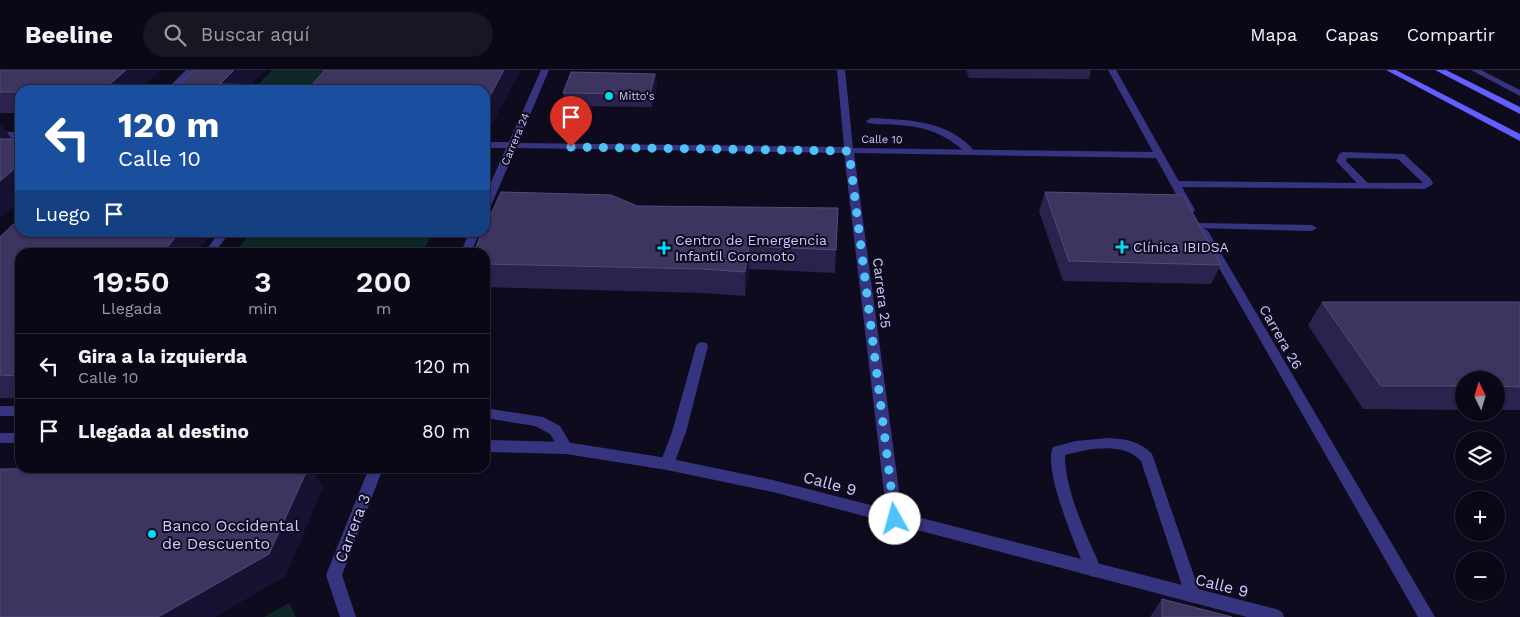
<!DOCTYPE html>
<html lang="es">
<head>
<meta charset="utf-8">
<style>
	:root { --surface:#0a0816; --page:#181623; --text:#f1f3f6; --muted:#999aa1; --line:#2a2935 }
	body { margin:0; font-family:"Work Sans",sans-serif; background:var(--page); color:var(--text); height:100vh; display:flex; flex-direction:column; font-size:19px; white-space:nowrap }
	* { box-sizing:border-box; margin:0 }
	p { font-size:16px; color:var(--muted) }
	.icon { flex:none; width:28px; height:28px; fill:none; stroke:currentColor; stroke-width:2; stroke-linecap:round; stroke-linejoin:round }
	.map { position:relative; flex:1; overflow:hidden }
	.sheet { position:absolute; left:15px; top:178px; width:475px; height:225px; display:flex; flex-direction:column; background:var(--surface); border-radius:15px; box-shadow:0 1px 4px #0004,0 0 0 1px var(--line) }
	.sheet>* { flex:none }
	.top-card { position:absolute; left:15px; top:15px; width:475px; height:152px; border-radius:15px; box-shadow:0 1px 4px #0004,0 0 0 1px var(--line); background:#1a4fa0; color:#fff; overflow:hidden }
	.needle { width:32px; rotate:355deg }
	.controls { position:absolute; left:1455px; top:301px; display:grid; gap:10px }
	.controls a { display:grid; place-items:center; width:50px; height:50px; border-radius:50%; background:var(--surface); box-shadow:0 1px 4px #0004,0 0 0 1px var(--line); font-size:25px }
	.pin { position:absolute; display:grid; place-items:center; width:42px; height:42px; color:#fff; margin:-51px -21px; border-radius:50% 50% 50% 0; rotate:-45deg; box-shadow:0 0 5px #0007 }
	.pin .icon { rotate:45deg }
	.me { position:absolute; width:55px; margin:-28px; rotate:353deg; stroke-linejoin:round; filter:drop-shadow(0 0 4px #0008) }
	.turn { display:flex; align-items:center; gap:18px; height:105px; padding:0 20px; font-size:22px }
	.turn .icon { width:65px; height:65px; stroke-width:2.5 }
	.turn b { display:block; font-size:35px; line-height:42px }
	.then { display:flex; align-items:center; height:48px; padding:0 20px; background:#0003; gap:10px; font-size:19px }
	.eta { display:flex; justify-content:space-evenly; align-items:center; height:85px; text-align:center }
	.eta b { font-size:30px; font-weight:600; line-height:35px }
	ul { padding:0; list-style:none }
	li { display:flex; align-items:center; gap:15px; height:65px; padding:0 20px; border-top:1px solid var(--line) }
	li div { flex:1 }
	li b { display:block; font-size:19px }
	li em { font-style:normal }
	header { display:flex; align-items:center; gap:30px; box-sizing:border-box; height:70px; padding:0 25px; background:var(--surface); border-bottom:1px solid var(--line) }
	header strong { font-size:24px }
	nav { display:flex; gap:28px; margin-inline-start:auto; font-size:18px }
	.search { width:350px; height:45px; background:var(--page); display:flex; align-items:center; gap:12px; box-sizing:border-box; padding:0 18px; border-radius:28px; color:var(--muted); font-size:19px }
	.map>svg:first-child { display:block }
	.green { fill:#0e2827 }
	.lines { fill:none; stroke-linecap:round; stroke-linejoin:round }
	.service { fill:#37347f; fill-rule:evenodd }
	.minor { fill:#37347f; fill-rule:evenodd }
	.secondary { fill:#635fff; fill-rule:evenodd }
	.wall { fill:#2b224d }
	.shaded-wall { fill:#181232 }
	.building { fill:#3d3460; stroke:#544b79 }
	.route { stroke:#4fc3f7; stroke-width:9; stroke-dasharray:0 16.2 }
	.poi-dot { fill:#00dbf3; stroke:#0e0b1e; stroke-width:2 }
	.labels { text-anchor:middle; stroke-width:4; stroke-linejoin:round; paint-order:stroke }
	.far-poi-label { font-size:11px; fill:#cec8ff; stroke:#0e0b1e; text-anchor:start }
	.far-street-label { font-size:11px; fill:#cec8ff; stroke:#0e0b1e }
	.poi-label { font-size:14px; fill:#cec8ff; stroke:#0e0b1e; text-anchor:start }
	.street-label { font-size:14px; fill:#cec8ff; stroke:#0e0b1e }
	.near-street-label { font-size:16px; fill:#cec8ff; stroke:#0e0b1e }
	.near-poi-label { font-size:16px; fill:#cec8ff; stroke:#0e0b1e; text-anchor:start }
</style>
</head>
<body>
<header>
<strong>Beeline</strong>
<div class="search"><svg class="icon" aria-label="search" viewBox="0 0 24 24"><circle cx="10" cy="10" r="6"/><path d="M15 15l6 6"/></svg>Buscar aquí</div>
<nav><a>Mapa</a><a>Capas</a><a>Compartir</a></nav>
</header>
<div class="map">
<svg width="1520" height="547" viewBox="0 0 1520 547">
	<rect width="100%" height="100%" fill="#0e0b1e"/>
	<!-- green -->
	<g class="green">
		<polygon points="272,0 342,0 325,20 253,20"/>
		<polygon points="250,163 250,162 432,163 423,182 236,182"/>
		<polygon points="289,533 296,547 264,547"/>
	</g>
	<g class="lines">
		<!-- service -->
		<g class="service">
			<path d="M871,48c39,2 79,2 105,35l-2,2h-6c-20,-20 -41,-28 -69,-30 -10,-1 -21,0 -31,-2l-2,-2z"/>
			<path d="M1343,82l61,2 27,25 2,5 -8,5 -250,-2 -5,-3 5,-3 182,2 -21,-22 4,-8zM1347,88l51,1 25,24h-55l-22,-22z"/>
			<polygon points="1199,153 1312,155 1317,158 1312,161 1195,158 1194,156 1195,154"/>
			<polygon points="219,162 230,162 215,182 205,182"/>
			<polygon points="702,272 706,273 708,276 686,362 674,394 672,398 667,400 662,398 660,394 672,362 696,276 698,273"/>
			<rect x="0" y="336" width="20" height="10"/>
			<polygon points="485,338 543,347 560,356 573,378 571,382 566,384 561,382 550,364 535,356 485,348"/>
			<path d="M1108,368c17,1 32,3 44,16l49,142 -2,5 -6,2 -6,-2 -46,-140c-18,-20 -53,-12 -76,-6 0,37 22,81 37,115l-2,5 -6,2 -6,-2c-10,-23 -46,-106 -35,-128l23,-6z"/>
		</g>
		<!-- minor -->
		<g class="minor">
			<polygon points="186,0 195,0 175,20 166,20"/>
			<polygon points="541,0 549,0 518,73 844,77 837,0 845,0 853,78 1153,82 1108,0 1116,0 1195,140 1194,142 1186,142 1156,88 854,83 902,443 1276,539 1282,542 1284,547 1247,547 773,422 667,400 566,384 485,382 485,370 566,372 667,388 773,410 886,439 844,83 516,78 490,138 485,141 485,126 506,78 485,78 485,72 509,72"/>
			<polygon points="1471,0 1481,0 1520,20 1520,26"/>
			<rect x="0" y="62" width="20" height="6"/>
			<polygon points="1203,158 1208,161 1435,547 1418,547 1198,161"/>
			<polygon points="469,162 480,162 471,182 461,182"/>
			<rect x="0" y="363" width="20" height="10"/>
			<polygon points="369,398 383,398 342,505 356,547 340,547 326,505"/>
		</g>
		<!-- secondary -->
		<g class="secondary">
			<polygon points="1386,0 1396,0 1520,64 1520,71"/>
			<polygon points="1435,0 1446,0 1520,37 1520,44"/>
		</g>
	</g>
	<!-- wall -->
	<g class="wall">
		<polygon points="0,0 20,20 20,43 0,43"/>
		<polygon points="194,0 265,0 250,15 311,16 325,0 520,0 488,61 485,61 485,20 173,20"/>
		<polygon points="966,0 1091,0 1089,9 969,8"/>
		<polygon points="655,4 657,16 652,37 565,36 563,23"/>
		<polygon points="1045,122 1221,195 1211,214 1063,211 1039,141"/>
		<polygon points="637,136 836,180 835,203 749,199 745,226 704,223 485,217 485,182"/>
		<polygon points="20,162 212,162 196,182 20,182 20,328 0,328 0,167"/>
		<polygon points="1322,232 1520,232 1520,340 1496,340 1496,310 1464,310 1464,340 1363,339 1308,255"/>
		<polygon points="1162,529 1232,547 1150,547"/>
	</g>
	<!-- shaded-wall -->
	<g class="shaded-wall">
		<polygon points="126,0 161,0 139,20 103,20"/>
		<polygon points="234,0 265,0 245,20 220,14"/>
		<polygon points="504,0 520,0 488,61 485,49 485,35"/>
		<polygon points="655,4 657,16 652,37 650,24"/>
		<polygon points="1,54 17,76 0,89 0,55"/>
		<polygon points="20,94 20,131 0,148 0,111"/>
		<polygon points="180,162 212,162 196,182 163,182"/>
		<polygon points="749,176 749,199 745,226 745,202"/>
		<polygon points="308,398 311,398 323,417 286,506 215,547 158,547"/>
	</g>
	<!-- building -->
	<g class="building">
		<polygon points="0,0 126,0 103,20 20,20 20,22 0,22"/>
		<polygon points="194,0 234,0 220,14 311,16 325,0 504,0 485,35 485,20 430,20 432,18 387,17 385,20 173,20"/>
		<polygon points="571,2 655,4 650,24 563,23"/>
		<polygon points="0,69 20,69 20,94 0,111"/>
		<polygon points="501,122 611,125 637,136 838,138 836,180 749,176 745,202 703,199 485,194 485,182 474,182 482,162 485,162 485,157"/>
		<polygon points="1045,122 1183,125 1221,195 1069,191"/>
		<polygon points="20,148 20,162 180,162 163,182 20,182 20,306 0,305 0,167"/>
		<polygon points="1322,232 1520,232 1520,317 1496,316 1496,310 1464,310 1464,316 1381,316"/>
		<polygon points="91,398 308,398 269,484 158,547 0,547 0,399"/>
		<polygon points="1162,529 1232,547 1162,547"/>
	</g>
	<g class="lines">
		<!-- route -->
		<polyline class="route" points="571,77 849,81 895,449"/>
	</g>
	<!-- markers -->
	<g class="poi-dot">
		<circle cx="609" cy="26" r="5"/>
		<path d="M1119.5 169.5h5v5h5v5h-5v5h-5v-5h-5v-5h5z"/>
		<path d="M661.5 170.5h5v5h5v5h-5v5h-5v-5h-5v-5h5z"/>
		<circle cx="152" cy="464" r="5"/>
	</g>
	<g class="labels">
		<!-- far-poi labels -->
		<g class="far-poi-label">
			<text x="619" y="30">Mitto's</text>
		</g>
		<!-- far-street labels -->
		<g class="far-street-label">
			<text transform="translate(515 69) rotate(-67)" y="4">Carrera 24</text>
			<text transform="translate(882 69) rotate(1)" y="4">Calle 10</text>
		</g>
		<!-- poi labels -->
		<g class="poi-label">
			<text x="675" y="175">Centro de Emergencia<tspan x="675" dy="16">Infantil Coromoto</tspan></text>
			<text x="1133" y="182">Clínica IBIDSA</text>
		</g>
		<!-- street labels -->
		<g class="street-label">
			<text transform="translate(882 223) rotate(83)" y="5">Carrera 25</text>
			<text transform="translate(1281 267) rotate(60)" y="5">Carrera 26</text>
		</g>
		<!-- near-street labels -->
		<g class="near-street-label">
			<text transform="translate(830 413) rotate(15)" y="6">Calle 9</text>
			<text transform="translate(352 458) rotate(-69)" y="6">Carrera 3</text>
			<text transform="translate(1222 515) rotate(14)" y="6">Calle 9</text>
		</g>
		<!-- near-poi labels -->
		<g class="near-poi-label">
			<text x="162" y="461">Banco Occidental<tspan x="162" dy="18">de Descuento</tspan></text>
		</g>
	</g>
</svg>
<div class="controls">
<a><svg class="needle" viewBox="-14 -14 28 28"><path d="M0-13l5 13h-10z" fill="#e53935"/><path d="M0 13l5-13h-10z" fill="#999aa1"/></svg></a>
<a><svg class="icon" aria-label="layers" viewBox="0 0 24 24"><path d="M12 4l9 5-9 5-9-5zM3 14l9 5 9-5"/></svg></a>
<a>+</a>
<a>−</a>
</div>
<div class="pin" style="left:571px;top:77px;background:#d93025"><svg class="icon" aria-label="arrive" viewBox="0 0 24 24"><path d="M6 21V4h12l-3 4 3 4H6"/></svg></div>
<svg class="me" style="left:895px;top:449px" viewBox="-20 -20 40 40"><circle r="19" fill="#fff"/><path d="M0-13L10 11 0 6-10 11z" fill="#4fc3f7"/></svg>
<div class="top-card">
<div class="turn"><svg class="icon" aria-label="left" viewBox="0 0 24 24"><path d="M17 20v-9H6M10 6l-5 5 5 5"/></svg><div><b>120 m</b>Calle 10</div></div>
<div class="then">Luego<svg class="icon" aria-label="arrive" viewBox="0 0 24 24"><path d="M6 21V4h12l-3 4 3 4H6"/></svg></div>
</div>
<section class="sheet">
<div class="eta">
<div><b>19:50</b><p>Llegada</p></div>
<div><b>3</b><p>min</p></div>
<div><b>200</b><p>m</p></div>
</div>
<ul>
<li><svg class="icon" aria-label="left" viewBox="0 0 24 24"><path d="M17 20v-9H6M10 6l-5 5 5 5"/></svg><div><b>Gira a la izquierda</b><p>Calle 10</p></div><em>120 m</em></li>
<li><svg class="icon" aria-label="arrive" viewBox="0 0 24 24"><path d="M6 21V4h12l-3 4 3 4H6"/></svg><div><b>Llegada al destino</b></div><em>80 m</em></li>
</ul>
</section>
</div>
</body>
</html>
